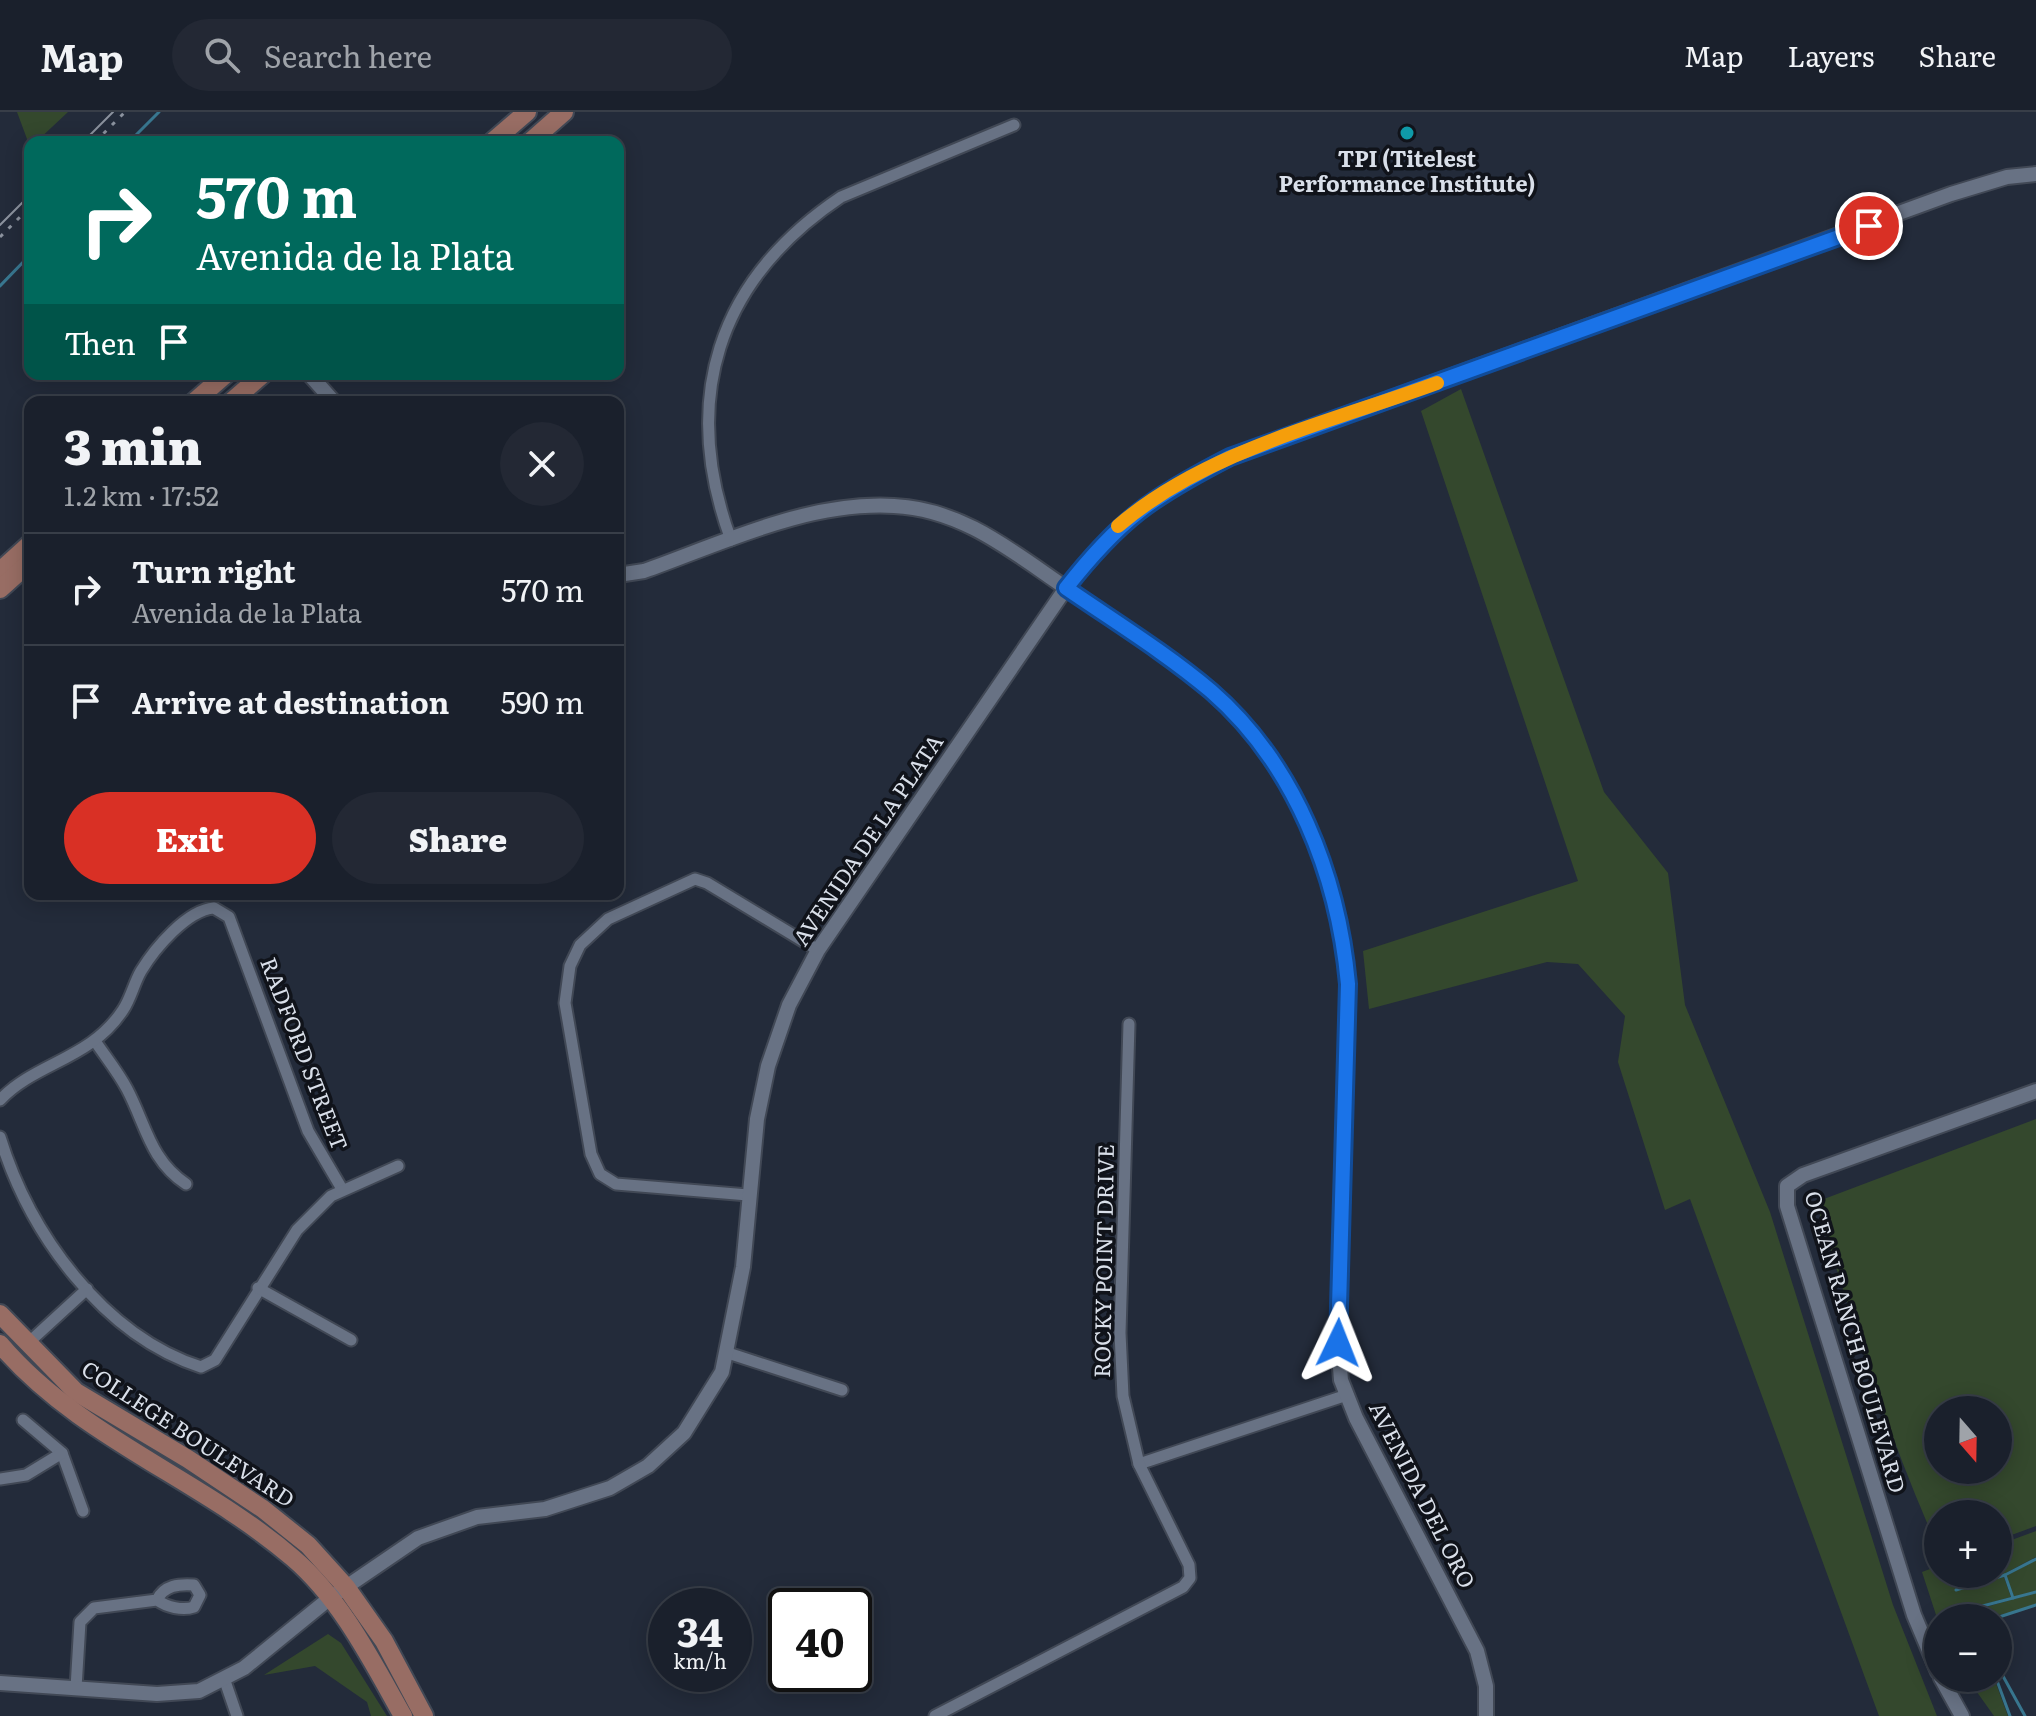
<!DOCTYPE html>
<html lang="en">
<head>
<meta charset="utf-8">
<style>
	:root { --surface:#1a202c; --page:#232834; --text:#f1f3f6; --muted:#9fa3a9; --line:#383e48; --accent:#d93025 }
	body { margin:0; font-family:Literata,serif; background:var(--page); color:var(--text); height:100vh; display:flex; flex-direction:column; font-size:30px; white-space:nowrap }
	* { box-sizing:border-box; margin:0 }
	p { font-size:26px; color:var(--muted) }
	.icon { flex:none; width:44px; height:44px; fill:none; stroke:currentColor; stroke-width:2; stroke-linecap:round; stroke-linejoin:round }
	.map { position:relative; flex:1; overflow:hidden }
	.side { position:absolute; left:24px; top:284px; width:600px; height:504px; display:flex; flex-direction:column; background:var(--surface); border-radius:16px; box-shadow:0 4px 20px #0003,0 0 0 2px var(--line) }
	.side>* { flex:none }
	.hud { position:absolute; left:24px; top:24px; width:600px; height:244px; border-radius:16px; box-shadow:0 4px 20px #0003,0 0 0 2px var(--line); background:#00695c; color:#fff; overflow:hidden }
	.needle { width:52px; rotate:160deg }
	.tools { position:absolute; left:1924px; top:1284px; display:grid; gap:16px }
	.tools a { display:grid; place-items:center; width:88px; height:88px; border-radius:50%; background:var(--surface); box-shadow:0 4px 20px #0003,0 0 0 2px var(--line); font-size:40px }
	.speed { position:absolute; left:648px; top:1476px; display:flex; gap:16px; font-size:40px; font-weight:700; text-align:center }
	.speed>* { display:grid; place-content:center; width:104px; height:104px; border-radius:50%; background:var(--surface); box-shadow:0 4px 20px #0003,0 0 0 2px var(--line); line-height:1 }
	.speed small { font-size:20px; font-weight:400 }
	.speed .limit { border:4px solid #111; border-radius:12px; background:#fff; color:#111 }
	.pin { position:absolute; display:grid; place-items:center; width:68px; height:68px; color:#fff; margin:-34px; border:4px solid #fff; border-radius:50%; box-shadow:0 2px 8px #0007 }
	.me { position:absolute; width:88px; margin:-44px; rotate:2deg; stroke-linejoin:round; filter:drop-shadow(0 0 6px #0008) }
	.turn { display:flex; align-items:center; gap:28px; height:168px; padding:0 40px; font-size:36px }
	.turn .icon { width:104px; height:104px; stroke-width:2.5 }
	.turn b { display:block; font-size:56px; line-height:68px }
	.then { display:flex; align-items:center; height:76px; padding:0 40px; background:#0003; gap:16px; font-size:30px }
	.round { display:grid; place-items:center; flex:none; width:84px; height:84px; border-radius:42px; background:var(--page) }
	.overview { display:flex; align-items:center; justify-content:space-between; height:136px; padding:0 40px }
	h1 { font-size:48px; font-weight:800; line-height:60px }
	.cta { display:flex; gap:16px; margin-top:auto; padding:16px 40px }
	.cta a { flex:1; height:92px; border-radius:48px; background:var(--accent); color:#fff; font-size:32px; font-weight:800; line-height:92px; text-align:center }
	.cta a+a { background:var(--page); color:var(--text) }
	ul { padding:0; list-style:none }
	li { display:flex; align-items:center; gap:24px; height:112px; padding:0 40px; border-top:2px solid var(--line) }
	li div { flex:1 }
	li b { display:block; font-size:30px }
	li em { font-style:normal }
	header { display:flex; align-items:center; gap:48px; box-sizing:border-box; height:112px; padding:0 40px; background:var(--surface); border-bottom:2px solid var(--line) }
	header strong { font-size:38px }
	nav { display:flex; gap:44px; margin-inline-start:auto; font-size:28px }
	.search { width:560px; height:72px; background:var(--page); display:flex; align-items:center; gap:20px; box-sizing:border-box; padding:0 28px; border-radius:44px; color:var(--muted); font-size:30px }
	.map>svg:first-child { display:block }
	.green { fill:#34482d; fill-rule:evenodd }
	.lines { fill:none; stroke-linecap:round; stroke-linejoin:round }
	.stream { stroke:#38768f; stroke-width:3 }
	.minor-casing { stroke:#414855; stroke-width:15 }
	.tertiary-casing { stroke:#414855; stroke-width:18 }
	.primary-casing { stroke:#414855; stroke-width:22 }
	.minor { stroke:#687284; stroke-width:11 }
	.tertiary { stroke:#687284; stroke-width:14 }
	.primary { stroke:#986d64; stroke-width:18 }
	.tram { stroke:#8b929e; stroke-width:2 }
	.rail { stroke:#8b929e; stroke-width:3; stroke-dasharray:4 8; stroke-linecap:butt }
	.route-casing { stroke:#114b97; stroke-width:20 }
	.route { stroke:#1a73e8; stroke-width:14 }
	.slow { stroke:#f59e0b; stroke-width:14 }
	.culture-dot { fill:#0f9aa8; stroke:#10131a; stroke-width:3 }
	.labels { text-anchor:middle; stroke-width:7; stroke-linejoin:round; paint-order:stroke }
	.poi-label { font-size:22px; font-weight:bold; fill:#d9dfe9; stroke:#10131a }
	.street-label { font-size:22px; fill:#d9dfe9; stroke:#10131a }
</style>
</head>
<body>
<header>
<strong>Map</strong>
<div class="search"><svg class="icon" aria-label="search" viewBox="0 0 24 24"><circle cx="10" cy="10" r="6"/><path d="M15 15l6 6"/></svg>Search here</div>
<nav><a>Map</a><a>Layers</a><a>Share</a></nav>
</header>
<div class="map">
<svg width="2036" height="1604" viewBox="0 0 2036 1604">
	<rect width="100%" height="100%" fill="#232b3a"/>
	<!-- green -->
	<g class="green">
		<polygon points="17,0 68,0 36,30 30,30 30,35"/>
		<polygon points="1461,277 1604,680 1668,761 1685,893 1770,1100 1893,1493 1937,1604 1879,1604 1690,1087 1665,1098 1618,950 1625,904 1578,852 1547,850 1369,897 1363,839 1578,769 1421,299"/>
		<path d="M2036,1007v407l-38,14v-26h-60v34c-50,-112 -86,-228 -122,-346zM1998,1298v60h-60v-60z"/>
		<polygon points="2036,1419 2036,1445 2004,1462 1970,1470 1954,1478 2004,1465 2011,1485 1975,1495 1964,1506 1938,1509 1922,1460 1938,1454 1938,1462 1998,1462 1998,1433"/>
		<polygon points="2036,1448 2036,1479 2014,1485 2006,1464"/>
		<path d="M2036,1481v11c-23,9 -44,14 -69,14l8,-8z"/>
		<polygon points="328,1522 341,1531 387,1604 371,1604 367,1590 315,1554 264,1563"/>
		<polygon points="1967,1566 1994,1566 2008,1604 1994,1604"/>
	</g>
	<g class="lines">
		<!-- stream -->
		<g class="stream">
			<polyline points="129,30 159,0"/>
			<polyline points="0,174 30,143"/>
			<polyline points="2005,1463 2013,1486"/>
			<polyline points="1956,1478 2005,1463 2036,1447"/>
			<polyline points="1966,1506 1975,1496 2036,1480"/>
			<polyline points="1996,1506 2036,1493"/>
			<polyline points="1998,1555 2025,1604"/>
			<polyline points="1996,1566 2010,1604"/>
		</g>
		<defs>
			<g id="minor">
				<path d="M731,428c-51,-140 -15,-259 110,-343l173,-72"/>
				<path d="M95,929c10,15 23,31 32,48 19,36 23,71 59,95"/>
				<path d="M0,988c36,-38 90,-40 123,-90 8,-12 11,-27 18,-39 14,-23 46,-61 73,-63l15,9 79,214 34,58"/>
				<path d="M0,1025c29,95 102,198 201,230l14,-7 82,-130 34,-34 67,-30"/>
				<polyline points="748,1083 616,1072 600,1062 591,1042 565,891 570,854 580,833 608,807 695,767 707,771 818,838"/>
				<polyline points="258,1176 351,1228"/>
				<polyline points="26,1233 87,1177"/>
				<polyline points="728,1241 842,1278"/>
				<polyline points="23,1308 62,1341 83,1399"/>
				<polyline points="1139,1352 1347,1283"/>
				<polyline points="0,1367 26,1363 62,1341"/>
				<polyline points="225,1569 237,1604"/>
				<path d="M76,1576l4,-66 14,-14 63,-8c10,7 25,11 37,7l6,-12 -6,-10c-15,-1 -30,0 -37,15"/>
				<polyline points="935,1604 1183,1475 1190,1466 1189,1453 1139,1352 1123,1284 1120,1221 1129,912"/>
			</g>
			<g id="tertiary">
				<polyline points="309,262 334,290"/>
				<path d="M618,463l26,-4c79,-28 164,-70 250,-65 68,3 119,46 172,82 48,33 99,64 143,102 86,72 129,185 139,294l-10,359 3,37 15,38 121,233 9,35v30"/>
				<polyline points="1938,1560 1914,1503 1787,1094 1787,1074 1803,1063 2036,979"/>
				<polyline points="1941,1566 1962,1604"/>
				<path d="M0,1571l157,11 42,-3 45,-23 86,-70 88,-60 59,-21 68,-8 65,-21 38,-22 36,-33 38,-61 21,-105 14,-148 11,-53 21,-61 29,-55 248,-362c55,-69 86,-91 164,-131l721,-263 56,-17 29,-3"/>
			</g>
			<g id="primary">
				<polyline points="492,30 527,0"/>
				<polyline points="530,30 564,0"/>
				<polyline points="194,290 226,262"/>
				<polyline points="231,290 263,262"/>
				<polyline points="0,459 30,432"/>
				<polyline points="0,477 30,450"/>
				<polyline points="0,1202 76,1280 188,1347 263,1397 308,1433 346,1475 384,1529 424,1604"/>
				<path d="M0,1232c80,94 200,134 293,214 48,41 79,103 110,158"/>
			</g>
		</defs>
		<!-- minor casing -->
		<use href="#minor" class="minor-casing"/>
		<!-- tertiary casing -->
		<use href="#tertiary" class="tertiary-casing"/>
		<!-- primary casing -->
		<use href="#primary" class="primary-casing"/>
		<!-- minor -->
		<use href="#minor" class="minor"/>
		<!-- tertiary -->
		<use href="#tertiary" class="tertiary"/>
		<!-- primary -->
		<use href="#primary" class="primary"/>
		<!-- tram -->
		<g class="tram">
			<polyline points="83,30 113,0"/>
			<polyline points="0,113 30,83"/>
		</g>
		<!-- rail -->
		<g class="rail">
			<polyline points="95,30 125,0"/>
			<polyline points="0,125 30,95"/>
		</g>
	</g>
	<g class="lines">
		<defs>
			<path id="route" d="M1338,1231l10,-359c-10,-109 -53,-220 -137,-293 -45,-38 -97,-70 -145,-103 54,-69 86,-91 164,-131l639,-231"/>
		</defs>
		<!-- route casing -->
		<use href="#route" class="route-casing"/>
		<!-- route -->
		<use href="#route" class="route"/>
		<!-- slow -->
		<path class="slow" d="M1118,414c87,-75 213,-104 319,-143"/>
	</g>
	<!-- markers -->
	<circle class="culture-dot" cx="1407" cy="21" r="8"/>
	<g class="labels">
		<!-- poi labels -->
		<g class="poi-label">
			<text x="1407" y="55">TPI (Titelest<tspan x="1407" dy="25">Performance Institute)</tspan></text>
		</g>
		<!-- street labels -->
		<g class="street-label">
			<text transform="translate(868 728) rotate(-56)" y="8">AVENIDA DE LA PLATA</text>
			<text transform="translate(304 942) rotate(69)" y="8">RADFORD STREET</text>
			<text transform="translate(1104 1149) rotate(-89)" y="8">ROCKY POINT DRIVE</text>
			<text transform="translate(1855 1230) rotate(74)" y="8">OCEAN RANCH BOULEVARD</text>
			<text transform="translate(188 1322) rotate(33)" y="8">COLLEGE BOULEVARD</text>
			<text transform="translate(1422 1383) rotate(63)" y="8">AVENIDA DEL ORO</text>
		</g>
	</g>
</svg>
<div class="tools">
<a><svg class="needle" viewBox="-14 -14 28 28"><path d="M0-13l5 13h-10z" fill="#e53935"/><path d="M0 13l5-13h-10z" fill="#9fa3a9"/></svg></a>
<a>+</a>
<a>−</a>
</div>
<div class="speed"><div>34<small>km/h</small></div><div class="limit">40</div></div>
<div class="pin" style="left:1869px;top:114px;background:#d93025"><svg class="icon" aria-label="arrive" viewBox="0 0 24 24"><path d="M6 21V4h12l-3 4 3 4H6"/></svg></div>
<svg class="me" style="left:1338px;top:1231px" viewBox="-20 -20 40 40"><path d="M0-17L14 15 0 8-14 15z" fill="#1a73e8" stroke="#fff" stroke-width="4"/></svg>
<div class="hud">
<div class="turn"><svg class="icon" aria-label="right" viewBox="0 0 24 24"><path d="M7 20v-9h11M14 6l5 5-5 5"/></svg><div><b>570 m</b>Avenida de la Plata</div></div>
<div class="then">Then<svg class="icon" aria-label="arrive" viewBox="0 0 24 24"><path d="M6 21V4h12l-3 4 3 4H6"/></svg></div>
</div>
<section class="side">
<div class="overview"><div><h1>3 min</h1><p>1.2 km · 17:52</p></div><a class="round"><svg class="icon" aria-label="close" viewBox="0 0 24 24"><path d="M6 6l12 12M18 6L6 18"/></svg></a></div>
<ul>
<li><svg class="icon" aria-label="right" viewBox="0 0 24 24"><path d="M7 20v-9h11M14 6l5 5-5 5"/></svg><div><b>Turn right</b><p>Avenida de la Plata</p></div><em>570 m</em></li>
<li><svg class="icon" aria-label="arrive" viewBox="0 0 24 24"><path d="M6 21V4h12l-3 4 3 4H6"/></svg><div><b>Arrive at destination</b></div><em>590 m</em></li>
</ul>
<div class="cta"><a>Exit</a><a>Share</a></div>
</section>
</div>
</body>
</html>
